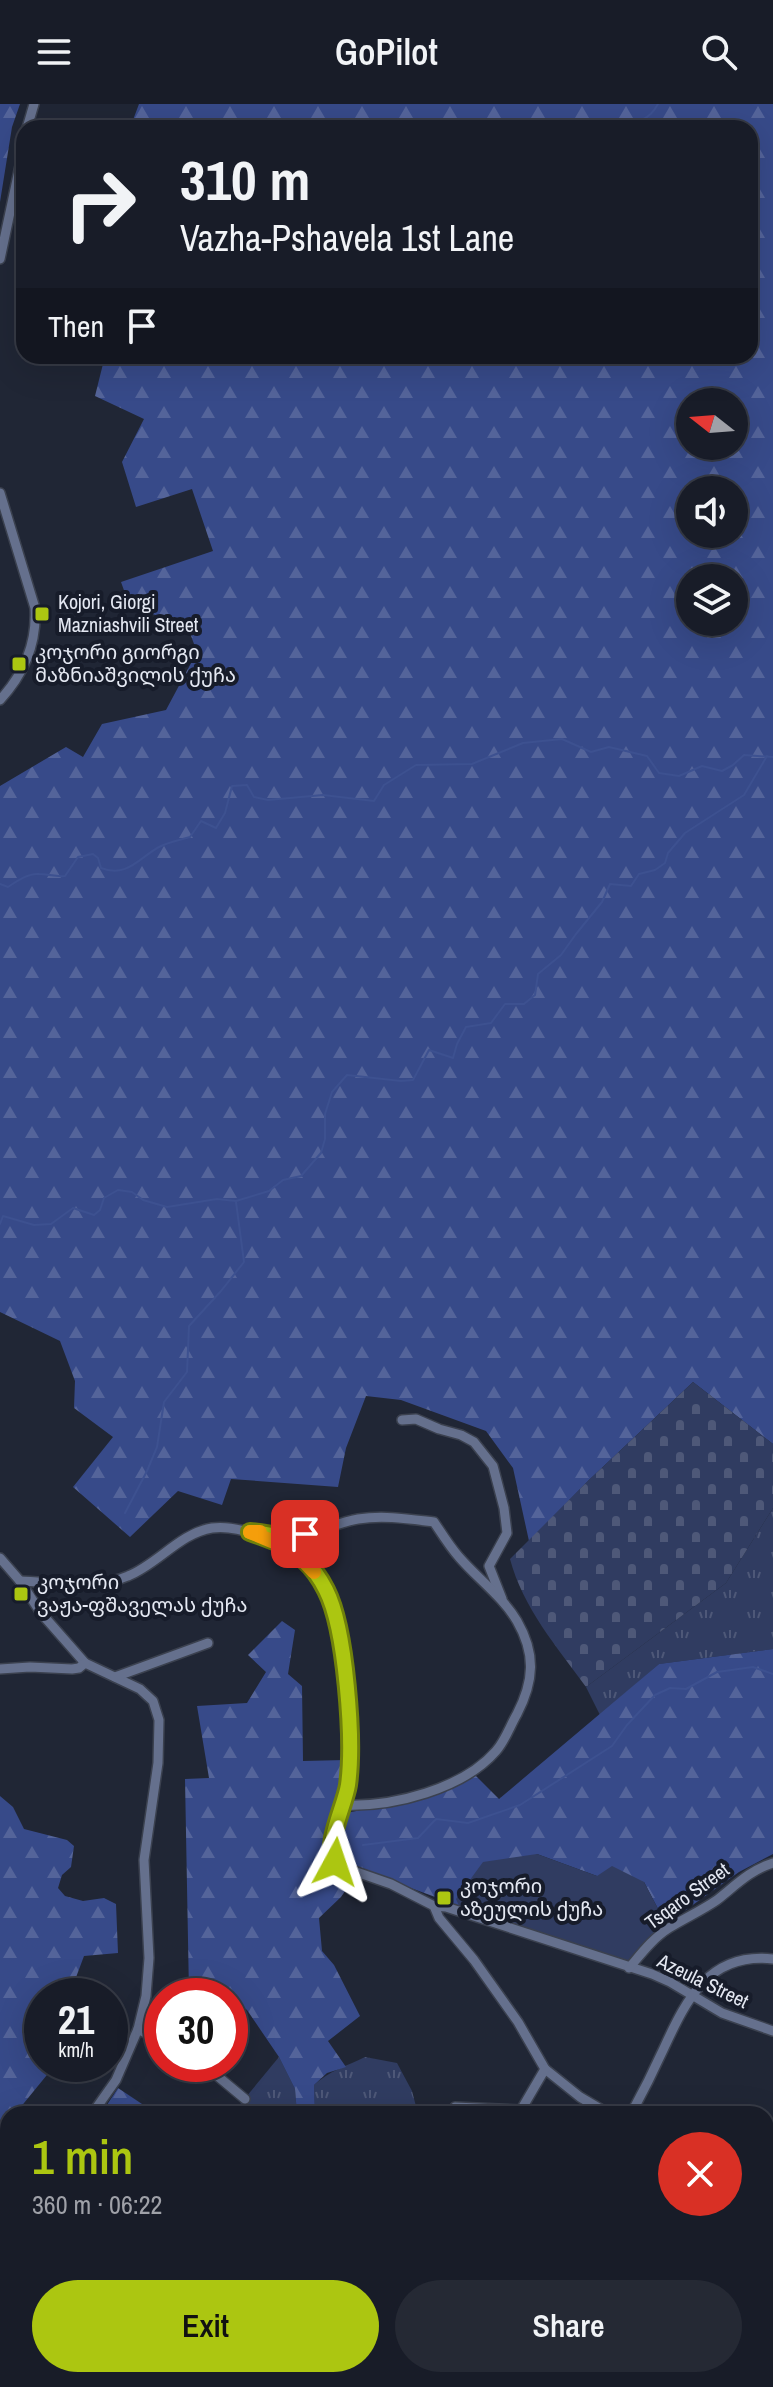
<!DOCTYPE html>
<html lang="en">
<head>
<meta charset="utf-8">
<style>
	:root { --surface:#181c28; --page:#252934; --text:#f1f3f6; --muted:#9fa1a8; --line:#363a45; --accent:#acc611 }
	body { margin:0; font-family:"Archivo Narrow","Noto Sans Georgian",sans-serif; background:var(--page); color:var(--text); height:100vh; display:flex; flex-direction:column; font-size:30px; white-space:nowrap }
	* { box-sizing:border-box; margin:0 }
	p { font-size:26px; color:var(--muted) }
	.icon { flex:none; width:44px; height:44px; fill:none; stroke:currentColor; stroke-width:2; stroke-linecap:round; stroke-linejoin:round }
	.map { position:relative; flex:1; overflow:hidden }
	.sheet { position:absolute; left:0px; top:2002px; width:774px; height:282px; display:flex; flex-direction:column; background:var(--surface); border-radius:24px 24px 0 0; box-shadow:0 8px 32px #0002,0 0 0 2px var(--line) }
	.sheet>* { flex:none }
	.guide { position:absolute; left:16px; top:16px; width:742px; height:244px; border-radius:24px; box-shadow:0 8px 32px #0002,0 0 0 2px var(--line); background:#181c28; color:var(--text); overflow:hidden }
	.needle { width:52px; rotate:287deg }
	.buttons { position:absolute; left:676px; top:284px; display:grid; gap:16px }
	.buttons a { display:grid; place-items:center; width:72px; height:72px; border-radius:50%; background:var(--surface); box-shadow:0 8px 32px #0002,0 0 0 2px var(--line); font-size:40px }
	.speed { position:absolute; left:24px; top:1874px; display:flex; gap:16px; font-size:40px; font-weight:700; text-align:center }
	.speed>* { display:grid; place-content:center; width:104px; height:104px; border-radius:50%; background:var(--surface); box-shadow:0 8px 32px #0002,0 0 0 2px var(--line); line-height:1 }
	.speed small { font-size:20px; font-weight:400 }
	.speed .limit { border:12px solid #d22; background:#fff; color:#111 }
	.pin { position:absolute; display:grid; place-items:center; width:68px; height:68px; color:#fff; margin:-34px; border-radius:16px; box-shadow:0 4px 12px #0006 }
	.me { position:absolute; width:88px; margin:-44px; rotate:5deg; stroke-linejoin:round; filter:drop-shadow(0 0 6px #0008) }
	.turn { display:flex; align-items:center; gap:28px; height:168px; padding:0 32px; font-size:36px }
	.turn .icon { width:104px; height:104px; stroke-width:2.5 }
	.turn b { display:block; font-size:56px; line-height:68px }
	.then { display:flex; align-items:center; height:76px; padding:0 32px; background:#0003; gap:16px; font-size:30px }
	.round { display:grid; place-items:center; flex:none; width:84px; height:84px; border-radius:42px; background:var(--page) }
	.overview { display:flex; align-items:center; justify-content:space-between; height:136px; padding:0 32px }
	h1 { font-size:48px; font-weight:600; line-height:60px; color:var(--accent) }
	.cta { display:flex; gap:16px; margin-top:auto; padding:16px 32px }
	.cta a { flex:1; height:92px; border-radius:48px; background:var(--accent); color:#111; font-size:32px; font-weight:600; line-height:92px; text-align:center }
	.cta a+a { background:var(--page); color:var(--text) }
	header { display:flex; justify-content:space-between; align-items:center; height:104px; padding:0 32px; background:var(--surface); font-size:36px; font-weight:600 }
	.map>svg:first-child { display:block }
	.grass { fill:url(#grass-tufts) }
	.forest { fill:url(#forest-firs); fill-rule:evenodd }
	.cemetery { fill:url(#cemetery-stones) }
	.park { fill:#303c61 }
	.lines { fill:none; stroke-linecap:round; stroke-linejoin:round }
	.stream { stroke:#3d5190; stroke-width:2 }
	.minor-casing { stroke:#3b414f; stroke-width:12 }
	.minor { stroke:#65708d; stroke-width:9 }
	.route-casing { stroke:#70810b; stroke-width:20 }
	.route { stroke:#acc611; stroke-width:14 }
	.slow { stroke:#f59e0b; stroke-width:14 }
	.poi-dot { fill:#acc611; stroke:#171c2a; stroke-width:3 }
	.labels { text-anchor:middle; stroke-width:8; stroke-linejoin:round; paint-order:stroke }
	.poi-label { font-size:20px; fill:#e4e8f2; stroke:#171c2a; text-anchor:start }
	.street-label { font-size:20px; fill:#e4e8f2; stroke:#171c2a }
</style>
</head>
<body>
<header><svg class="icon" aria-label="menu" viewBox="0 0 24 24"><path d="M4 6h16M4 12h16M4 18h16"/></svg>GoPilot<svg class="icon" aria-label="search" viewBox="0 0 24 24"><circle cx="10" cy="10" r="6"/><path d="M15 15l6 6"/></svg></header>
<div class="map">
<svg width="773" height="2283" viewBox="0 0 773 2283">
	<defs>
		<pattern id="grass-tufts" width="24" height="20" patternUnits="userSpaceOnUse" patternTransform="scale(2)"><rect width="24" height="20" fill="#303c61"/><path d="M3 7l-1-3M5 7V3M7 7l1-3M15 17l-1-3M17 17v-4M19 17l1-3" fill="none" stroke="#4e5878"/></pattern>
		<pattern id="forest-firs" width="22" height="20" patternUnits="userSpaceOnUse" patternTransform="scale(2)"><rect width="22" height="20" fill="#374a89"/><path d="M5 1l3.5 6h-7zM16 11l3.5 6h-7z" fill="#54649a"/></pattern>
		<pattern id="cemetery-stones" width="16" height="16" patternUnits="userSpaceOnUse" patternTransform="scale(2)"><rect width="16" height="16" fill="#303c61"/><path d="M2 7V4a2 2 0 0 1 4 0v3zM10 15v-3a2 2 0 0 1 4 0v3z" fill="#4e5878"/></pattern>
	</defs>
	<rect width="100%" height="100%" fill="#202635"/>
	<!-- grass -->
	<g class="grass">
		<polygon points="773,1404 773,1545 659,1560 600,1611 586,1583 726,1479"/>
		<polygon points="279,1953 295,1985 297,2010 232,2010"/>
		<path d="M365,1953l32,6 15,28 6,23h-103l-1,-29c15,-14 33,-19 51,-28z"/>
		<polygon points="194,2276 299,2276 293,2283 192,2283"/>
	</g>
	<!-- forest -->
	<g class="forest">
		<polygon points="0,0 20,0 12,23 0,98"/>
		<path d="M139,0h634v1340l-80,-62 -104,98 -60,61 -16,-73 -27,-37 -85,-31 -35,-4 -20,52 -8,39 -107,-8 -9,26 -44,-14 -48,46 -57,-50 40,-50 -39,-29 1,-27 -15,-40 -60,-29v-526l66,-39 17,10 19,-33 64,-14 31,-58 -10,-27 -57,-18 -9,-25 92,-31 -21,-62 -56,18 -14,-45 22,-43 -49,-23 10,-40h645v-228h-620zM690,298h44v44h-44zM690,386h44v44h-44zM690,474h44v44h-44z"/>
		<path d="M282,1517l13,9 -7,44 14,12 1,75 43,-1 -9,57 -16,34c6,20 14,20 33,27l-13,19 -22,21 3,33 12,14 26,51 -32,25 18,26 -19,6 -13,12 1,29h-18l-2,-25 -16,-32 -32,-47 -11,-8h-6v-6h-33l-8,-3 -4,-214 24,-1 -12,-72 50,-3 19,-31 -18,-17z"/>
		<polygon points="773,1545 773,1750 739,1768 666,1820 644,1778 597,1772 537,1750 460,1804 446,1797 346,1760 337,1751 337,1736 347,1709 439,1689 475,1671 499,1695 659,1560"/>
		<polygon points="0,1692 13,1703 24,1725 67,1736 74,1742 71,1763 62,1771 58,1784 65,1792 83,1797 104,1794 116,1800 118,1849 84,1852 69,1892 42,1892 42,1960 47,1960 51,1966 15,2010 8,2010 8,2019 0,2028"/>
		<polygon points="118,1984 157,2010 101,2010"/>
		<polygon points="0,2168 6,2175 8,2173 8,2276 26,2276 29,2283 0,2283"/>
	</g>
	<!-- cemetery -->
	<path class="cemetery" d="M693,1278l80,62v64l-47,75 -140,104c-29,-40 -63,-79 -76,-128l79,-79z"/>
	<!-- park -->
	<polygon class="park" points="537,1750 597,1772 612,1762 644,1778 666,1820 628,1859 460,1804 456,1795 483,1758"/>
	<g class="lines">
		<!-- stream -->
		<g class="stream">
			<path d="M605,24c22,-8 40,0 53,-24"/>
			<path d="M0,780l8,3c9,-6 20,-14 31,-13 9,0 16,3 26,2l13,-19 15,-3 5,4 3,10c26,10 38,-10 58,-21 9,-5 21,-7 31,-10l11,-16 15,7 9,-15 7,-27 15,-1 7,12 14,3 55,-5 51,6 10,-16 32,-20 56,-1 51,-21 39,-4 29,13 18,-5 38,9 12,17 20,3 23,-10 20,5 11,-6 11,-10 29,2"/>
			<polyline points="0,1120 3,1112 34,1121 51,1120 73,1104 94,1111 100,1106 104,1094 118,1086 132,1088 143,1096 167,1103 217,1095 236,1097 269,1087 283,1076 301,1072 321,1049 325,1035 325,1010 332,988 347,971 401,977 413,976 429,946 453,954 457,940 466,923 491,919 505,900 524,900 535,891 538,870 561,851 576,830 602,798 610,780 631,782 639,770 655,766 665,759 668,749 685,729 744,691 767,652"/>
			<polyline points="125,1409 147,1367 157,1343 164,1298 187,1268 189,1222 221,1187 244,1158 236,1098"/>
			<polyline points="363,1741 418,1734 436,1715 468,1719 520,1701 612,1642 627,1621 655,1591 670,1584 686,1585 717,1568 753,1563 773,1570"/>
		</g>
		<defs>
			<g id="minor">
				<polyline points="27,24 34,0"/>
				<polyline points="0,155 24,43"/>
				<path d="M0,389l35,115c2,36 -11,66 -35,92"/>
				<polyline points="402,1316 416,1315 439,1325 461,1331 474,1338 493,1362 504,1404 507,1429 489,1462 502,1495"/>
				<path d="M273,1432c28,8 58,-13 85,-17 26,-4 51,0 76,3 8,12 16,25 25,35 18,21 44,40 58,64 19,33 17,60 0,93 -7,12 -12,27 -21,37 -33,38 -103,56 -152,54"/>
				<polyline points="0,1454 20,1477 41,1509 85,1559 140,1585 153,1597 159,1616 158,1659 144,1756 149,1854 146,1892 138,1925 116,1976 92,2010"/>
				<path d="M20,1477c35,1 76,9 108,-5 30,-12 52,-43 84,-48 19,-3 42,5 59,12 14,6 25,11 36,22 39,43 48,165 41,222 -3,22 -12,43 -17,64v8l11,11 49,17 43,22 5,12 35,42 44,62 27,47 35,28 29,17"/>
				<polyline points="0,1565 30,1563 72,1565 79,1564 85,1559"/>
				<polyline points="115,1573 208,1539"/>
				<polyline points="434,1802 446,1803 652,1870 670,1878 722,1909 773,1927"/>
				<path d="M629,1864c12,-14 24,-30 40,-40 16,-10 32,-17 48,-28 18,-14 33,-30 56,-37"/>
				<polyline points="138,1925 162,1938"/>
				<polyline points="203,1960 245,1995"/>
				<polyline points="455,2003 521,2006 545,1965"/>
				<path d="M631,2010c12,-22 23,-44 33,-66 23,-50 46,-96 109,-89"/>
				<polyline points="0,2104 8,2098"/>
				<polyline points="766,2169 773,2173"/>
				<polyline points="766,2258 773,2249"/>
				<polyline points="359,2283 364,2276"/>
				<polyline points="511,2283 514,2276"/>
				<polyline points="749,2283 753,2276"/>
			</g>
		</defs>
		<!-- minor casing -->
		<use href="#minor" class="minor-casing"/>
		<!-- minor -->
		<use href="#minor" class="minor"/>
	</g>
	<g class="lines">
		<defs>
			<path id="route" d="M305,1430c-23,7 -33,-1 -55,-2 20,7 40,14 54,28 9,8 17,20 22,30 20,39 28,151 22,195 -3,20 -24,60 -13,77"/>
		</defs>
		<!-- route casing -->
		<use href="#route" class="route-casing"/>
		<!-- route -->
		<use href="#route" class="route"/>
		<!-- slow -->
		<polyline class="slow" points="260,1428 250,1428 293,1446 314,1468"/>
	</g>
	<!-- markers -->
	<g class="poi-dot">
		<rect x="34" y="502" width="16" height="16" rx="4"/>
		<rect x="11" y="552" width="16" height="16" rx="4"/>
		<rect x="13" y="1482" width="16" height="16" rx="4"/>
		<rect x="436" y="1786" width="16" height="16" rx="4"/>
	</g>
	<g class="labels">
		<!-- poi labels -->
		<g class="poi-label">
			<text x="58" y="505">Kojori, Giorgi<tspan x="58" dy="23">Mazniashvili Street</tspan></text>
			<text x="35" y="555">კოჯორი გიორგი<tspan x="35" dy="23">მაზნიაშვილის ქუჩა</tspan></text>
			<text x="37" y="1485">კოჯორი<tspan x="37" dy="23">ვაჟა-ფშაველას ქუჩა</tspan></text>
			<text x="460" y="1789">კოჯორი<tspan x="460" dy="23">აზეულის ქუჩა</tspan></text>
		</g>
		<!-- street labels -->
		<g class="street-label">
			<text transform="translate(687 1792) rotate(-36)" y="7">Tsqaro Street</text>
			<text transform="translate(703 1877) rotate(26)" y="7">Azeula Street</text>
		</g>
	</g>
</svg>
<div class="buttons">
<a><svg class="needle" viewBox="-14 -14 28 28"><path d="M0-13l5 13h-10z" fill="#e53935"/><path d="M0 13l5-13h-10z" fill="#9fa1a8"/></svg></a>
<a><svg class="icon" aria-label="sound" viewBox="0 0 24 24"><path d="M4 9h4l5-4v14l-5-4H4zM17 9q2 3 0 6"/></svg></a>
<a><svg class="icon" aria-label="layers" viewBox="0 0 24 24"><path d="M12 4l9 5-9 5-9-5zM3 14l9 5 9-5"/></svg></a>
</div>
<div class="speed"><div>21<small>km/h</small></div><div class="limit">30</div></div>
<div class="pin" style="left:305px;top:1430px;background:#d93025"><svg class="icon" aria-label="arrive" viewBox="0 0 24 24"><path d="M6 21V4h12l-3 4 3 4H6"/></svg></div>
<svg class="me" style="left:335px;top:1758px" viewBox="-20 -20 40 40"><path d="M0-17L14 15 0 8-14 15z" fill="#acc611" stroke="#fff" stroke-width="4"/></svg>
<div class="guide">
<div class="turn"><svg class="icon" aria-label="right" viewBox="0 0 24 24"><path d="M7 20v-9h11M14 6l5 5-5 5"/></svg><div><b>310 m</b>Vazha-Pshavela 1st Lane</div></div>
<div class="then">Then<svg class="icon" aria-label="arrive" viewBox="0 0 24 24"><path d="M6 21V4h12l-3 4 3 4H6"/></svg></div>
</div>
<section class="sheet">
<div class="overview"><div><h1>1 min</h1><p>360 m · 06:22</p></div><a class="round" style="background:#d93025;color:#fff"><svg class="icon" aria-label="close" viewBox="0 0 24 24"><path d="M6 6l12 12M18 6L6 18"/></svg></a></div>
<div class="cta"><a>Exit</a><a>Share</a></div>
</section>
</div>
</body>
</html>
